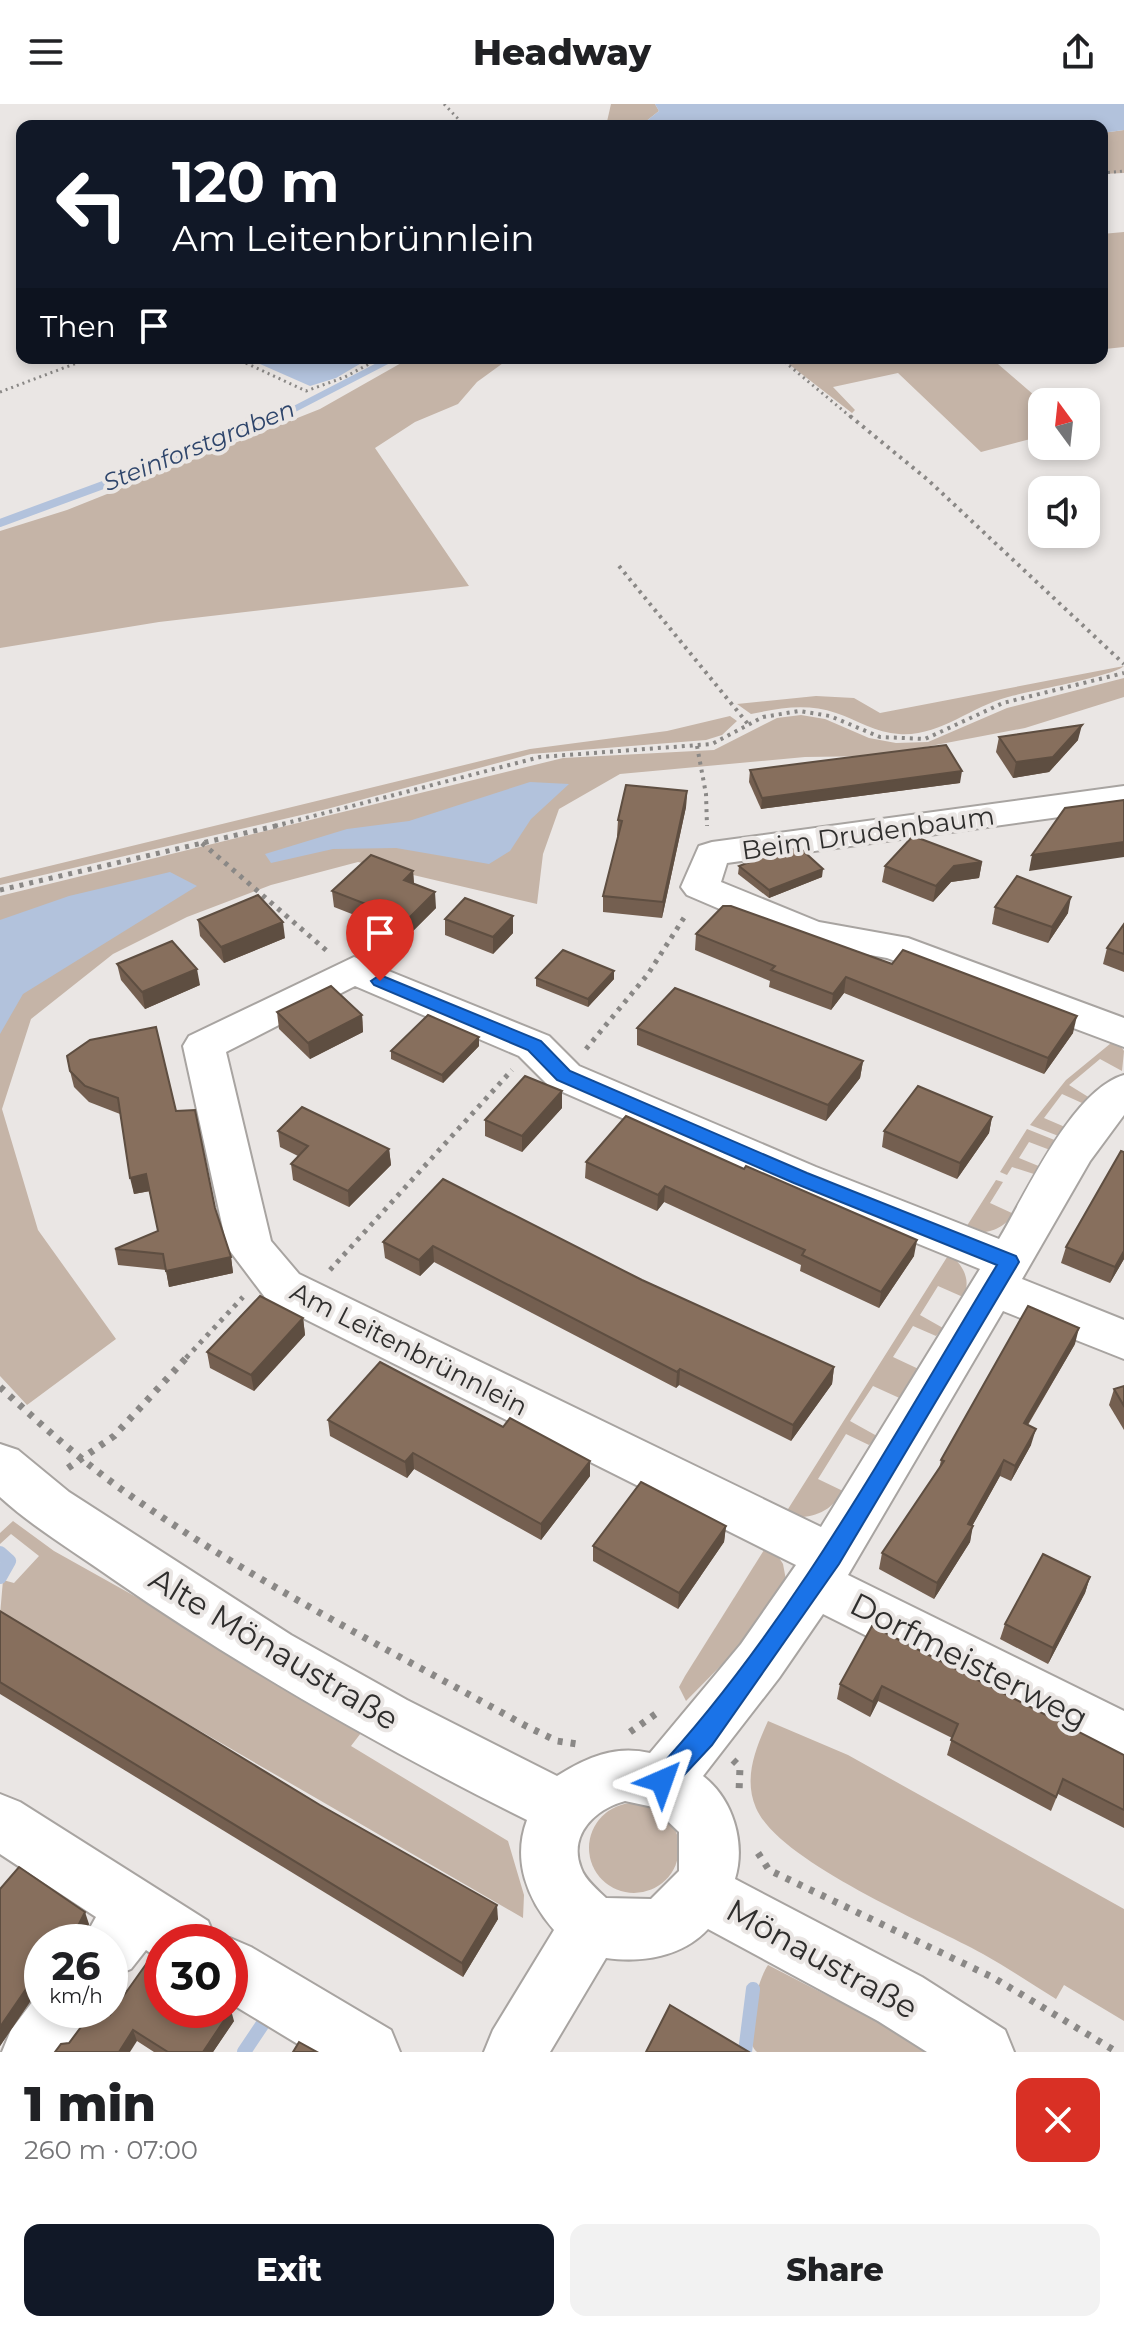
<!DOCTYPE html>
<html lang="en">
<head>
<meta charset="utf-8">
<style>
	:root { --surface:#fff; --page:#f2f2f2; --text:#202124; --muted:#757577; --accent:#111827 }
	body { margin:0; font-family:Montserrat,sans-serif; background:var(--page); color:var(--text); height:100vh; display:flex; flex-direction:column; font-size:30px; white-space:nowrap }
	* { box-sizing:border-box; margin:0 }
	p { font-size:26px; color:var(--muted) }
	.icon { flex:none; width:44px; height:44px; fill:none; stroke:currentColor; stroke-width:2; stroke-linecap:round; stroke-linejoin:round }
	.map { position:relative; height:1948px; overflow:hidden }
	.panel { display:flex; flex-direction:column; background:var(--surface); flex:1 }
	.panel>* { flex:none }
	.banner { position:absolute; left:16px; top:16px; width:1092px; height:244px; border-radius:16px; box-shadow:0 4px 12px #0003; background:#111827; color:#fff; overflow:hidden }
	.needle { width:52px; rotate:345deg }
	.tools { position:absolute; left:1028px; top:284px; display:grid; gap:16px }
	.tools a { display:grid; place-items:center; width:72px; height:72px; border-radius:16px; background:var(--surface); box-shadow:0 4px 12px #0003; font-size:40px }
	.speed { position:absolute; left:24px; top:1820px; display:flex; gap:16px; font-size:40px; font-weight:700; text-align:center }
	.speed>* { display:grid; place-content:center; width:104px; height:104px; border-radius:50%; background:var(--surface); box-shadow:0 4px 12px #0003; line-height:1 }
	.speed small { font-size:20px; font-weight:400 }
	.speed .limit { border:12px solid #d22; background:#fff; color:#111 }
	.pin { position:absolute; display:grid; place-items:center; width:68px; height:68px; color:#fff; margin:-82px -34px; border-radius:50% 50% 50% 0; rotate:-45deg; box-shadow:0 0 8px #0007 }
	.pin .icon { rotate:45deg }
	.me { position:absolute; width:88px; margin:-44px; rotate:43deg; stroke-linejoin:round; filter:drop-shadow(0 0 6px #0008) }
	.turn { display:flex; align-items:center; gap:28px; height:168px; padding:0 24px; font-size:36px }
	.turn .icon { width:104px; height:104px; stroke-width:2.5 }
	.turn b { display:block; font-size:56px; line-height:68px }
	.then { display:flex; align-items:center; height:76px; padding:0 24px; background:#0003; gap:16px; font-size:30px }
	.round { display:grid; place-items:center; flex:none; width:84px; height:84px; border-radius:16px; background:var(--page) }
	.summary { display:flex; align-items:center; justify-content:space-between; height:136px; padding:0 24px }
	h1 { font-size:48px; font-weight:800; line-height:60px }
	.cta { display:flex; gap:16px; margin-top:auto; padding:16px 24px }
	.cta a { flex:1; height:92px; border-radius:16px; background:var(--accent); color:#fff; font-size:32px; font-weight:800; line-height:92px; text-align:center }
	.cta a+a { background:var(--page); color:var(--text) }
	header { display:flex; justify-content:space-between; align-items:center; height:104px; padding:0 24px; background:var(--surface); font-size:36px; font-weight:800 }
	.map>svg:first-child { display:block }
	.green { fill:#c5b4a7 }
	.water { fill:#b2c2dc }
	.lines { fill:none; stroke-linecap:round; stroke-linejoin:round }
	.stream-far2 { stroke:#b2c2dc; stroke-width:6 }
	.stream-far1 { stroke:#b2c2dc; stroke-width:8 }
	.stream { stroke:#b2c2dc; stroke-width:14 }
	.street-casing { stroke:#a8a4a1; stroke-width:4 }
	.path-far3 { stroke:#8a8886; stroke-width:3; stroke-dasharray:2 4; stroke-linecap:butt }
	.path-far2 { stroke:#8a8886; stroke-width:4; stroke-dasharray:3 5; stroke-linecap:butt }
	.path-far1 { stroke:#8a8886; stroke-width:5; stroke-dasharray:4 6; stroke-linecap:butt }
	.path { stroke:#8a8886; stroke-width:7; stroke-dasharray:5 8; stroke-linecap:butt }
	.street { fill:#fff; fill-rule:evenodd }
	.wall { fill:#745f50 }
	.shaded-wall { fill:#5e4e41 }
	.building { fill:#876f5d; stroke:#5e4e41; stroke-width:2 }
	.route { fill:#1a73e8; stroke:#114b97; stroke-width:2 }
	.labels { text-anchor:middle; stroke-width:8; stroke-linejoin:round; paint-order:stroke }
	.far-water-label { font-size:24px; font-style:italic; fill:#2e456b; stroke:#eae6e4 }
	.street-label { font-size:26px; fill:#2f2e2d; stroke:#eae6e4 }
	.near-street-label { font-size:32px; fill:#2f2e2d; stroke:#eae6e4 }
</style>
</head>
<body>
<header><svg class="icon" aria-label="menu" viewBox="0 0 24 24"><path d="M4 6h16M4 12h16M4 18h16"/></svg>Headway<svg class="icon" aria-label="share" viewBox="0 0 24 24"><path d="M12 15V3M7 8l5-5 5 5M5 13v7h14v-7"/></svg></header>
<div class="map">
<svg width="1124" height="1948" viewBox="0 0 1124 1948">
	<rect width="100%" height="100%" fill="#eae6e4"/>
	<!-- green -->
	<g class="green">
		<polygon points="611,0 655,0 659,7 640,22 606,22"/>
		<polygon points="1124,26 1124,69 1102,70 1102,29"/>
		<polygon points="1124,128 1124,243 1105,245 1102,130"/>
		<polygon points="410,254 510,254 477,278 458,300 415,318 375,344 469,482 159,518 0,544 0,427 67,406 320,305"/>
		<polygon points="781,254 991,254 1042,298 1042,332 981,348 898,269 833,283 855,306 852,309"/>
		<path d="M1124,562c-10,10 -95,25 -116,31 -38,10 -69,40 -109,37 -23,-1 -42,-14 -63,-21 -29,-10 -56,-5 -85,1l-14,-10 79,-8 38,2 26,15z"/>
		<polygon points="1124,574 1124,593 1025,624 878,652 805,653 620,670 559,705 543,750 537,800 358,758 271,781 187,813 113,850 31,915 2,1005 38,1126 116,1235 27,1301 0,1272 0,792 563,654 714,646 777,614 801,611 825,615 869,634 896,639 928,638 1007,604"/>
		<polygon points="730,612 737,617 722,631 706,636 531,650 327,705 0,781 0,774 530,645 667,627"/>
		<polygon points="1116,935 1124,947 1122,967 1100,955 1069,981 1090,994 1082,999 1062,990 1044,1014 1072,1026 1074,1038 1030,1021 1066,976"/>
		<polygon points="1027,1025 1067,1041 1058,1049 1029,1038 1019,1054 1041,1063 1037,1071 1012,1063 1007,1071 1000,1068"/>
		<path d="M996,1076l7,2 -13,21 24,11c-14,18 -28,20 -51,18z"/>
		<path d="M949,1150c14,10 23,27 14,43l-25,-11 -18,29 23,13 -7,8 -23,-10 -20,31 32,15 -19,29 -33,-15 -23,35 27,15 -8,9 -23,-11 -28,45 25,12c-14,24 -34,28 -60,26z"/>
		<polygon points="13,1417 54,1447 263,1564 364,1625 351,1642 508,1737 524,1791 523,1814 0,1511 3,1476 14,1479 39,1452 11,1430 0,1440 0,1429"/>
		<polygon points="769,1438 783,1460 786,1476 758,1524 686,1597 679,1583 685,1572"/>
		<path d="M768,1617l80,34 276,154v112l-60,-36 -8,14c-24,-15 -48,-31 -73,-45 -54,-30 -204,-92 -227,-146 -13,-30 0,-60 12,-87z"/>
		<circle cx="634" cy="1744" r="45"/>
		<path d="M768,1861l169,87h-180c-16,-11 1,-73 11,-87z"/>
	</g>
	<!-- water -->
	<g class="water">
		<polygon points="655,0 1124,0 1124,26 1102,29 1102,22 640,22 659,7"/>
		<polygon points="262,254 370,254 336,274 310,282 260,260"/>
		<polygon points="530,678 569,680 531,715 510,747 489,760 396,744 333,745 271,759 265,750 347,725 409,717"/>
		<polygon points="170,768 197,782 23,890 0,930 0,816 69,792"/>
	</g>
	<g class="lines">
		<!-- stream-far2 -->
		<polyline class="stream-far2" points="277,314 393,254"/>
		<!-- stream-far1 -->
		<polyline class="stream-far1" points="0,419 255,325 281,312"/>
		<!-- stream -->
		<g class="stream">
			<polyline points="0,1449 9,1457 0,1473"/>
			<polyline points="244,1948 266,1915"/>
			<polyline points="745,1948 753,1885"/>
		</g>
		<defs>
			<g id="street">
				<polygon points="1124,682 1124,704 727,759 721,778 819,818 908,834 1124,914 1124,943 887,854 797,838 687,791 681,783 699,742 712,738"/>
				<path d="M354,853l195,79 30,30 237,101 183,72c27,-45 73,-149 125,-164v40l-34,46 -68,118 102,41v39l-121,-48 -155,264 276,136v54l-301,-151 -44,64 -76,98c30,23 43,67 32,103l187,98 83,53 9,22h-87l-49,-31 -170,-92c-26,28 -66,34 -102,29l-56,94h-66l9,-22 61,-100c-27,-31 -42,-70 -27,-110 -143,-71 -282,-150 -414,-241 -38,-27 -79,-51 -113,-82v-53l18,6 51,42 222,143 116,65 150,76c30,-19 58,-31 93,-23l91,-109 55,-79 -529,-265 -40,-53 -44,-201 6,-10zM355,882l164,70 30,30 235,103 196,80 -159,258 -522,-253 -28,-33 -45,-189zM625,1697l28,6 26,25v39l-28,28 -45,-1c-8,-8 -21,-18 -25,-30 -13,-33 14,-59 44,-67z"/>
				<polygon points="0,1690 20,1698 208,1817 217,1838 162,1838 162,1857 146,1846 131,1865 110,1874 110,1838 82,1838 96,1813 0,1750"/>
				<polygon points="230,1834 251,1843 391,1926 400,1948 311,1948 230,1899 230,1838 219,1838"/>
				<polygon points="42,1885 42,1906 95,1906 86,1928 71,1948 2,1948 11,1926"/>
			</g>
		</defs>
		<!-- street casing -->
		<use href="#street" class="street-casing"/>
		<!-- path-far3 -->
		<g class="path-far3">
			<polyline points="444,0 465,22"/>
			<polyline points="1102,69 1124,67"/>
			<polyline points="235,254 306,287 345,273 380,254"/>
			<polyline points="780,254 852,314"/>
			<polyline points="0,288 90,254"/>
		</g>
		<!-- path-far2 -->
		<g class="path-far2">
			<polyline points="850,312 928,376 1124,560"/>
			<polyline points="619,462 748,620"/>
			<polyline points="697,642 706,690 707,722"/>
			<polyline points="275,722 540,653 712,640 763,613 799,607 830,612 880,633 925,635 1003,599 1124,569"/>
		</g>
		<!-- path-far1 -->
		<g class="path-far1">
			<polyline points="202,739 327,847"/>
			<polyline points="0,786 284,720"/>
			<polyline points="586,945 648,870 687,809"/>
			<polyline points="330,1166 512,966"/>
			<polyline points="186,1254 243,1193"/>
		</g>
		<!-- path -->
		<g class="path">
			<path d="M0,1283c39,36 78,71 121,102 128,91 269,161 405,237l31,15 20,3"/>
			<polyline points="68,1364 114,1332 188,1252"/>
			<polyline points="630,1628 657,1609"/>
			<polyline points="733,1656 740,1663 739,1688"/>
			<polyline points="758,1749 769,1766 994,1874 1117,1948"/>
		</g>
		<!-- street -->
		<use href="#street" class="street"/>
	</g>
	<!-- wall -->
	<g class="wall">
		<polygon points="999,633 1078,636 1049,668 1013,674 996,648"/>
		<polygon points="750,666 960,679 761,705 749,678"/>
		<polygon points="687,687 686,703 662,814 603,808 603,792 618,732 617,732 618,716"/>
		<polygon points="982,758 979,774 951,778 933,798 882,778 885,762"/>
		<polygon points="739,762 822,773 769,794 738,770"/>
		<polygon points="413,767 414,779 436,804 408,832 334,803 332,787"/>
		<polygon points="995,803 1068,809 1048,839 992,820"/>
		<polygon points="513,812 513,829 493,850 445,831 445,815"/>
		<polygon points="198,816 285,834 224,859 200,832"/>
		<polygon points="1124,820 1124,868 1103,860 1107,844"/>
		<polygon points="696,830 1073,929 1044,970 844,889 831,906 769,883 770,877 695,846"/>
		<polygon points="117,860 200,881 145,905 121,876"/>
		<polygon points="536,874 614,875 588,903 536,882"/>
		<polygon points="277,908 362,911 363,928 310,955 279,925"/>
		<polygon points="637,924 863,957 860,974 826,1017 637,941"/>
		<polygon points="479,942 443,979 391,955 391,947"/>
		<polygon points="70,967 176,1007 215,1104 231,1153 233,1169 169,1183 166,1166 118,1161 115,1145 158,1127 150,1087 134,1090 120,1010 89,998 74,983"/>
		<polygon points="562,1004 522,1048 485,1032 485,1016"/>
		<polygon points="992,1013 989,1029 957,1075 882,1043 884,1027"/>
		<polygon points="278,1027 389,1045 391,1061 349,1103 293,1076 291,1060 298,1052 280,1043"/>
		<polygon points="586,1058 914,1152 879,1204 800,1167 801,1161 664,1098 657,1107 585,1074"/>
		<polygon points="443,1075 642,1176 834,1263 832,1280 791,1337 679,1281 676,1284 434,1158 420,1172 385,1154 383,1138"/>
		<polygon points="1066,1143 1124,1155 1110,1179 1061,1159"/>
		<polygon points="303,1214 305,1231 254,1287 210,1264 207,1248"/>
		<polygon points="1075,1240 1028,1321 1031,1341 1011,1377 1000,1372 972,1422 970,1438 934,1495 879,1465 882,1449 939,1365 941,1356"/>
		<polygon points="1124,1282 1124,1326 1109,1301 1114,1285"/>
		<polygon points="328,1316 503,1323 590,1357 590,1372 541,1436 414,1365 407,1374 330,1332"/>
		<polygon points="726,1422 724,1438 678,1505 593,1457 593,1442"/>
		<polygon points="1090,1473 1085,1489 1048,1560 1000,1535 1005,1520"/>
		<polygon points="0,1507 498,1815 463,1873 0,1590"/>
		<polygon points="872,1522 1124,1651 1124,1724 1058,1690 1051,1707 947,1651 952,1634 878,1597 870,1613 837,1595 840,1580"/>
		<polygon points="0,1785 89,1820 81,1838 42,1838 42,1884 40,1883 0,1942"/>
		<polygon points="110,1911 234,1917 213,1948 154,1948 137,1937 69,1939"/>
	</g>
	<!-- shaded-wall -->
	<g class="shaded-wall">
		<polygon points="1082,621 1078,636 1049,668 1013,674 1016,658"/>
		<polygon points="962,667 960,679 761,705 762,694"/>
		<polygon points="687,687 686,703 662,814 663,798"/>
		<polygon points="1124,738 1124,753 1029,767 1032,751"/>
		<polygon points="982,758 979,774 951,778 933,798 936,782 954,762"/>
		<polygon points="823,765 822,773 769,794 769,786"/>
		<polygon points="413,767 414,783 404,776"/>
		<polygon points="435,788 436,804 408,832 407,816"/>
		<polygon points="1071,793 1068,809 1048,839 1052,823"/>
		<polygon points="513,812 513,829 493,850 493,833"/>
		<polygon points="283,818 285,834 224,859 221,843"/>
		<polygon points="197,865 200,881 145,905 142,888"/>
		<polygon points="614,867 614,875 588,903 588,895"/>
		<polygon points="846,873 844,889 831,906 833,890"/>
		<polygon points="362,911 363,928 310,955 308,939"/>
		<polygon points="1077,912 1073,929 1044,970 1048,954"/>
		<polygon points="479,933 479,942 443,979 442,971"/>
		<polygon points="863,957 860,974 826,1017 828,1001"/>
		<polygon points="562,987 562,1004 522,1048 522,1032"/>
		<polygon points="992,1013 989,1029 957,1075 960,1059"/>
		<polygon points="389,1045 391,1061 349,1103 348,1087"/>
		<polygon points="146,1070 150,1087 134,1090 130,1074"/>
		<polygon points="665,1082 664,1098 657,1107 658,1091"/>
		<polygon points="917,1136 914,1152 879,1204 881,1188"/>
		<polygon points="433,1142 434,1158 420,1172 419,1156"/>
		<polygon points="1124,1147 1124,1155 1110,1179 1115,1163"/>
		<polygon points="231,1153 233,1169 169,1183 166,1167"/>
		<polygon points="303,1214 305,1231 254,1287 251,1271"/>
		<polygon points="1079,1224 1075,1240 1019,1335 1024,1319"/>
		<polygon points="834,1263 832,1280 791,1337 793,1321"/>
		<polygon points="680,1265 679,1281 676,1284 677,1268"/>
		<polygon points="1036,1325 1031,1341 1011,1377 1015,1362"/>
		<polygon points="413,1349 414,1365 407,1374 405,1358"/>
		<polygon points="1004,1356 1000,1372 965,1435 968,1420"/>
		<polygon points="590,1357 590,1372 541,1436 541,1420"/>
		<polygon points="726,1422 724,1438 678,1505 679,1489"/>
		<polygon points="973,1422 970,1438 934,1495 937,1479"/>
		<polygon points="1090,1473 1085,1489 1048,1560 1053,1544"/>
		<polygon points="882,1582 878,1597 870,1613 873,1598"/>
		<polygon points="497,1801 498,1815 463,1873 462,1859"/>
		<polygon points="85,1808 89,1820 81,1838 68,1838"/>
		<polygon points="35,1872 40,1883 0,1942 0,1923"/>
		<polygon points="231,1906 234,1917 213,1948 203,1948"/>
		<polygon points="133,1926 137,1937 130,1948 119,1948"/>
	</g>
	<!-- building -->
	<g class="building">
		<polygon points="1082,621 1053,653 1016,658 999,633"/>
		<polygon points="946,641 962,667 762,694 750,666"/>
		<polygon points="626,681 687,687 663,798 603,792 622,717 618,716"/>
		<polygon points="1124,696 1124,738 1032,751 1065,704"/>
		<polygon points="913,732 982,758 954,762 936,782 885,762"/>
		<polygon points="800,744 823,765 769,786 739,762 779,747"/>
		<polygon points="371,751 413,767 404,776 435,788 407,816 332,787"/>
		<polygon points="1017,772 1071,793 1052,823 995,803"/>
		<polygon points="258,791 283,818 221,843 198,816"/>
		<polygon points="465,794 513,812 493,833 445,815"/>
		<polygon points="723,802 731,802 892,860 903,846 1077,912 1048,954 846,873 833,890 771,866 775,862 696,830"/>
		<polygon points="1124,820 1124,850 1107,844"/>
		<polygon points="172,837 197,865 142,888 117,860"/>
		<polygon points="563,846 614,867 588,895 536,874"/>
		<polygon points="331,882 362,911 308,939 277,908"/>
		<polygon points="675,884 863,957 828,1001 637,924"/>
		<polygon points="428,911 479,933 442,971 391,947"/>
		<polygon points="156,923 176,1007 195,1006 215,1104 231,1153 166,1167 163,1150 115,1145 158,1127 146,1070 130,1074 118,994 85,982 70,967 67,952 90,936"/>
		<polygon points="525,972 562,987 522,1032 485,1016"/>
		<polygon points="918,982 992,1013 960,1059 884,1027"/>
		<polygon points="302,1003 389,1045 348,1087 291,1060 308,1042 278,1027"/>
		<polygon points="626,1012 744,1065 746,1062 917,1136 881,1188 802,1151 805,1146 665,1082 658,1091 586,1058"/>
		<polygon points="1121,1047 1124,1048 1124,1147 1115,1163 1066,1143"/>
		<polygon points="443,1075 642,1176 834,1263 793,1321 680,1265 677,1268 433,1142 419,1156 383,1138"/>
		<polygon points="260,1192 303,1214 251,1271 207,1248"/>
		<polygon points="1028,1202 1079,1224 1024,1319 1036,1325 1015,1362 1004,1356 968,1420 973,1422 937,1479 882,1449 944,1357 941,1356"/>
		<polygon points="380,1258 503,1323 510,1314 590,1357 541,1420 413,1349 405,1358 328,1316"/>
		<polygon points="1124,1282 1124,1302 1114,1285"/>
		<polygon points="641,1378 726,1422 679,1489 593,1442"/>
		<polygon points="1043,1450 1090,1473 1053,1544 1005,1520"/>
		<polygon points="0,1507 320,1701 497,1801 462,1859 0,1578"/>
		<polygon points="872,1522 1124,1651 1124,1706 1063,1675 1056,1693 951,1636 958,1620 882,1582 873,1598 840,1580"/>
		<polygon points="19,1763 85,1808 75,1828 68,1838 42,1838 42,1870 40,1872 35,1872 0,1923 0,1785"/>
		<polygon points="149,1856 162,1864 162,1906 231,1906 203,1948 168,1948 133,1926 119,1948 55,1948 61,1940 69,1939 84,1919 89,1906 102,1906 110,1911"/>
		<polygon points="670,1901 749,1948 646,1948"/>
		<polygon points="299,1938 317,1948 293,1948"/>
	</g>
	<!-- route -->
	<path class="route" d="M380,871l161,66 29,30 237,102 209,83 3,6 -180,302 -127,181 -41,44 -9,4 -8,-4 -4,-8 4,-8c136,-146 239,-337 343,-508l-203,-82 -237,-103 -29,-30 -154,-65 -3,-4z"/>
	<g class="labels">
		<!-- far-water labels -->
		<g class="far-water-label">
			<text transform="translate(199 342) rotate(-22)" y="8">Steinforstgraben</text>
		</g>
		<!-- street labels -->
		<g class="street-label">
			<text transform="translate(868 729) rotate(-8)" y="9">Beim Drudenbaum</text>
			<text transform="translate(409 1245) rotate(27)" y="9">Am Leitenbrünnlein</text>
		</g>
		<!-- near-street labels -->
		<g class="near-street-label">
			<text transform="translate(274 1545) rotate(31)" y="11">Alte Mönaustraße</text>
			<text transform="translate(969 1557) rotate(27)" y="11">Dorfmeisterweg</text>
			<text transform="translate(822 1855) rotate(29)" y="11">Mönaustraße</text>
		</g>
	</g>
</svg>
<div class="tools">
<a><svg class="needle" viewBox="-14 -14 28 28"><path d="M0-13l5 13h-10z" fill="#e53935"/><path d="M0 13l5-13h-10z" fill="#757577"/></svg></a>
<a><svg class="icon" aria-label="sound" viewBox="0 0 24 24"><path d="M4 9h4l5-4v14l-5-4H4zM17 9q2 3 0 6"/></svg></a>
</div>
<div class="speed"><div>26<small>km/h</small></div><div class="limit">30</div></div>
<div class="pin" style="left:380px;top:877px;background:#d93025"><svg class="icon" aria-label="arrive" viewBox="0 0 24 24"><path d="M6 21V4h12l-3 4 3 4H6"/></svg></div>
<svg class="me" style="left:662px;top:1677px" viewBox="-20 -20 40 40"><path d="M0-17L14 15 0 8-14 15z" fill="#1a73e8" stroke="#fff" stroke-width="4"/></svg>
<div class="banner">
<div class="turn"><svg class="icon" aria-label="left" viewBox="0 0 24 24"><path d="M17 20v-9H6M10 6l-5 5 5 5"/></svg><div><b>120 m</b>Am Leitenbrünnlein</div></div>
<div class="then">Then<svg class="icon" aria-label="arrive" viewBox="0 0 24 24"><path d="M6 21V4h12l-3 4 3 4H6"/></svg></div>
</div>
</div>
<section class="panel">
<div class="summary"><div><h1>1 min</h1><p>260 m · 07:00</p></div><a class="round" style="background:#d93025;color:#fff"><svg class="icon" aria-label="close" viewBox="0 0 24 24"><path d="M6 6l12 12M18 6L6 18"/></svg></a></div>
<div class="cta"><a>Exit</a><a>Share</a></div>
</section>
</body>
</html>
